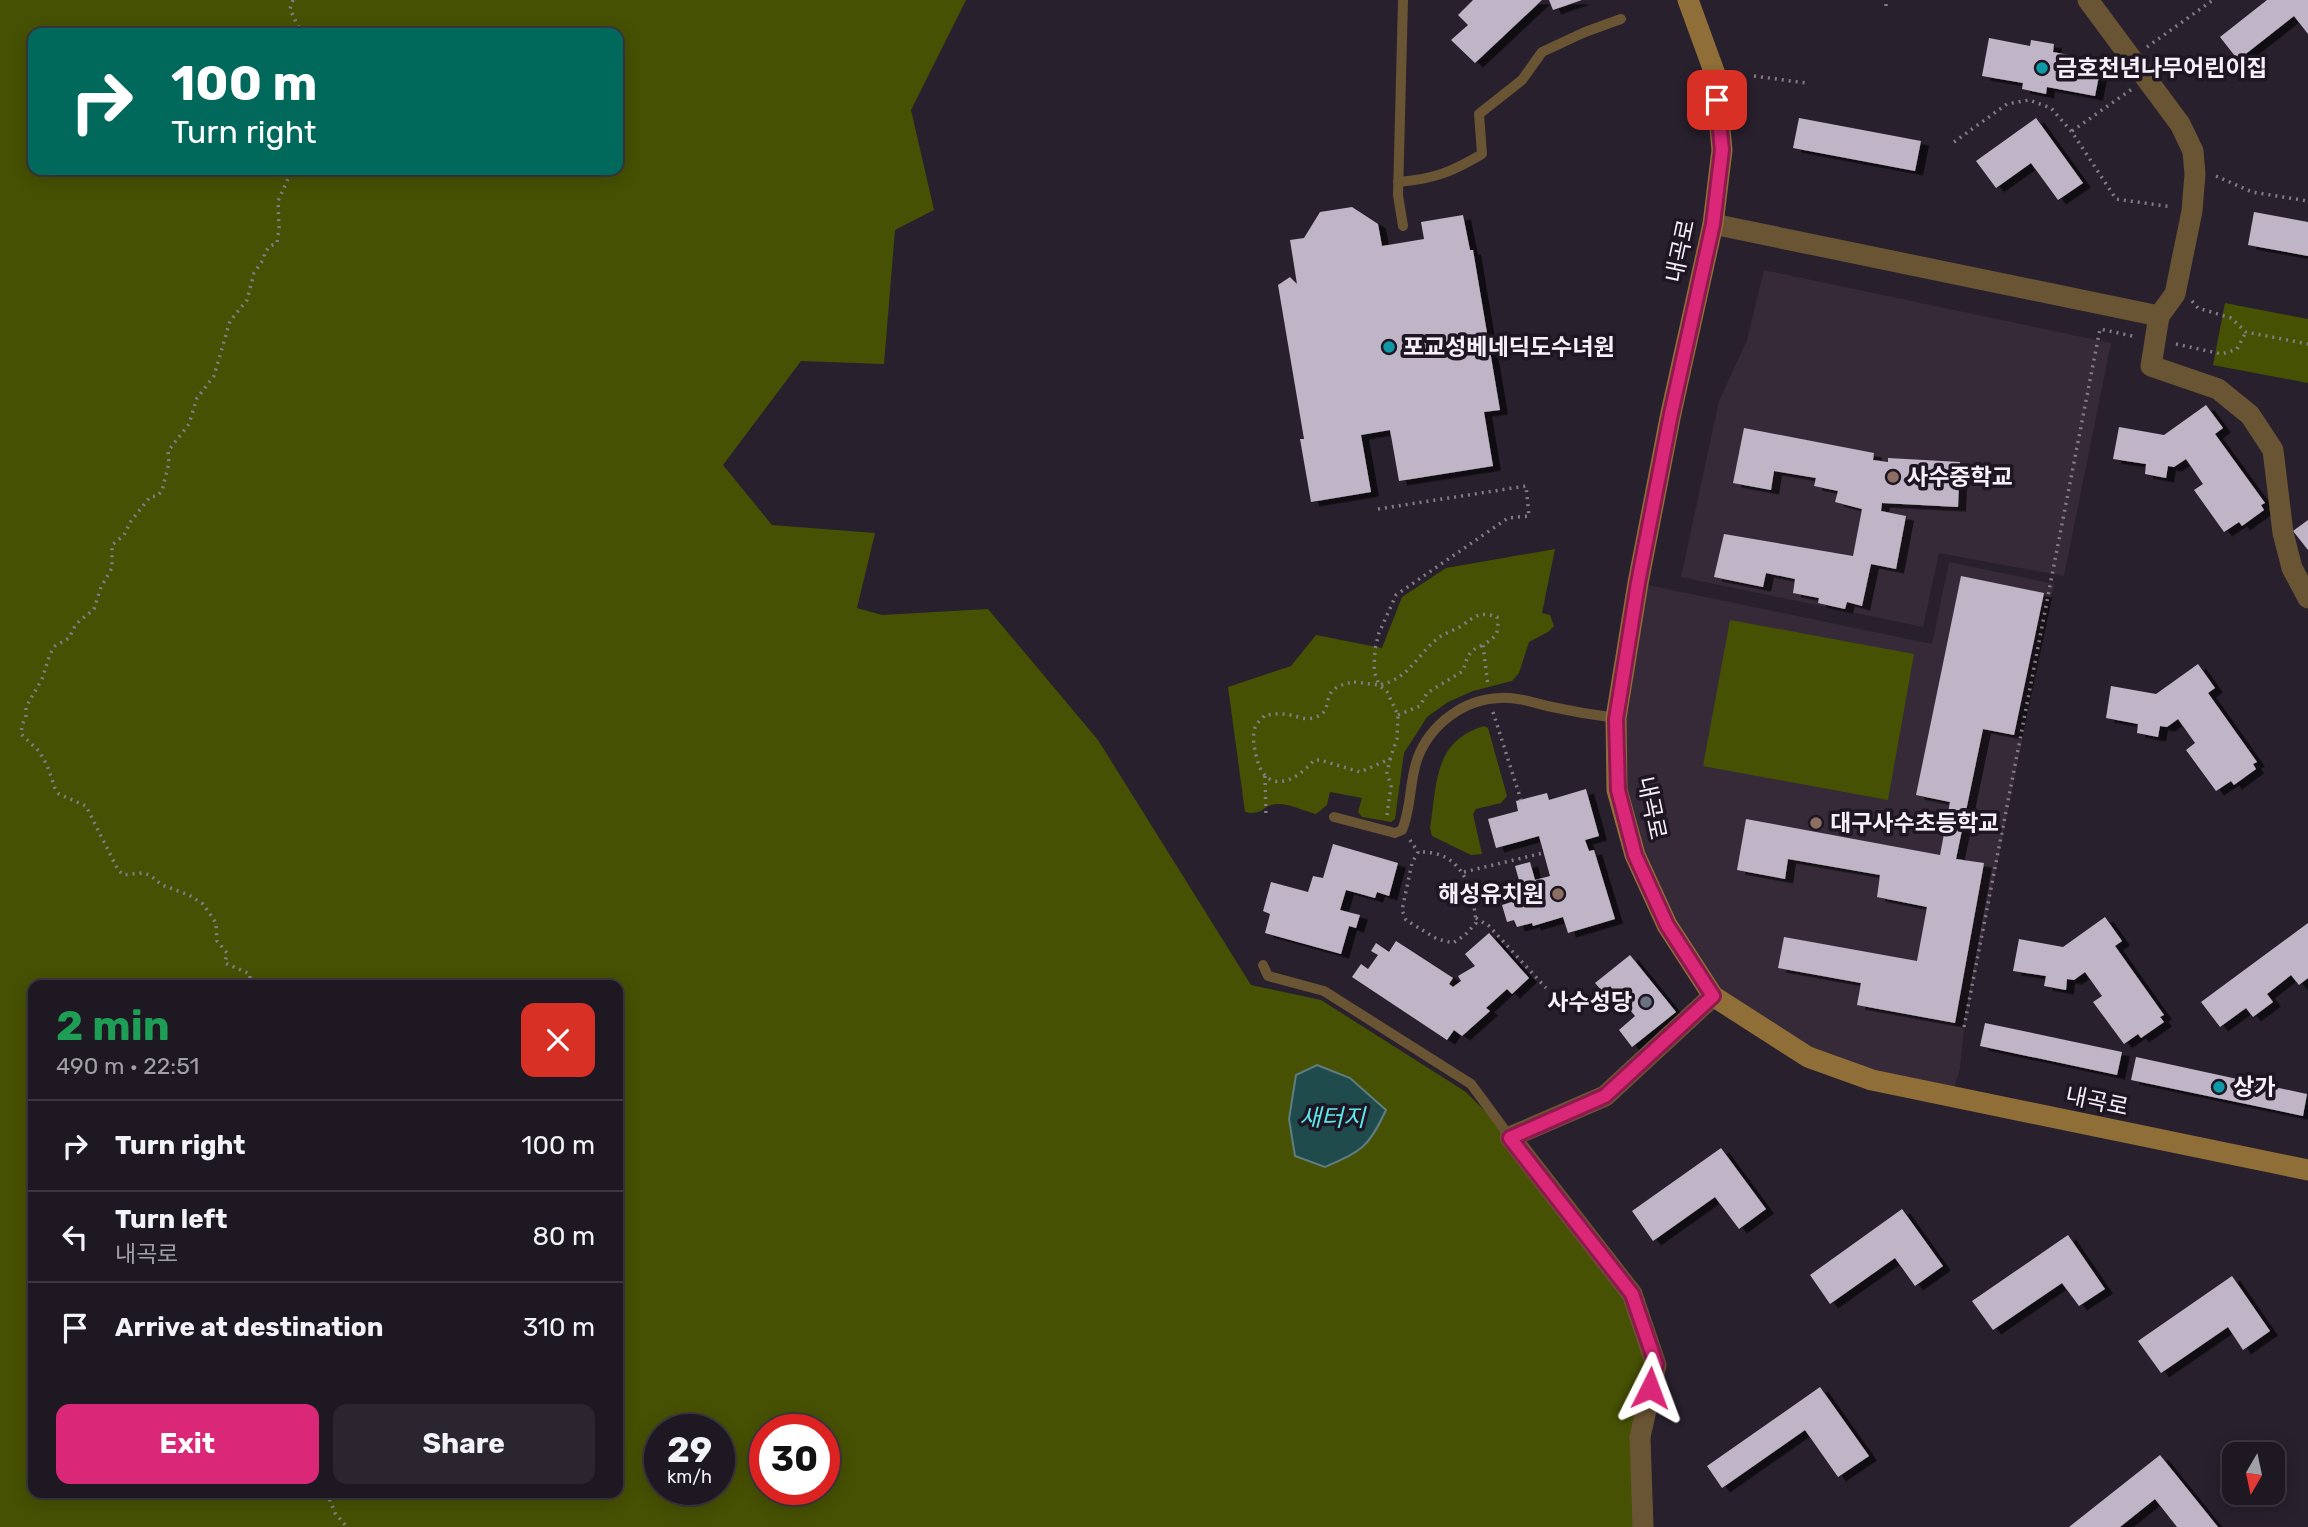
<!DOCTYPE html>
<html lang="en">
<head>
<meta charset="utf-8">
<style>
	:root { --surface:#1e1822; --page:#2b252f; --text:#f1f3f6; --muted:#a1a0a5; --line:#3c3740; --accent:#db2777 }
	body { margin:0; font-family:Rubik,"Noto Sans KR",sans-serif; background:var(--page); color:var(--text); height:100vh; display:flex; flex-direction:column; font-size:26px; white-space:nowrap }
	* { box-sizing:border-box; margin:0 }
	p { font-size:23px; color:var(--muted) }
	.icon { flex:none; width:38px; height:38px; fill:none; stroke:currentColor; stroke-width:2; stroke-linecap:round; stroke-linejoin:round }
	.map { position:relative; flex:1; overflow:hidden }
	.sheet { position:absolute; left:28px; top:980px; width:595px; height:518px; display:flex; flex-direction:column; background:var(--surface); border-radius:14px; box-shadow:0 4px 18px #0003,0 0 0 2px var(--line) }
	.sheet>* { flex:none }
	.banner { position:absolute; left:28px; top:28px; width:595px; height:147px; border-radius:14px; box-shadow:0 4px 18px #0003,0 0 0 2px var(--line); background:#00695c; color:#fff; overflow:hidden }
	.needle { width:46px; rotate:189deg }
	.controls { position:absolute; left:2222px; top:1442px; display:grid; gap:14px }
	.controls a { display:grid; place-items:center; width:63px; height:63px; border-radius:14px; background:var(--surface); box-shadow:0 4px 18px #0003,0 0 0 2px var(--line); font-size:35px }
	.speed { position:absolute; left:644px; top:1414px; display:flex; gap:14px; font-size:35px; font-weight:700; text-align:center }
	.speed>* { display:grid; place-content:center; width:91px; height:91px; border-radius:50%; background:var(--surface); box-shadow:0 4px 18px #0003,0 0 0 2px var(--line); line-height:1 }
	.speed small { font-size:18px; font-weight:400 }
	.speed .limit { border:10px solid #d22; background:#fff; color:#111 }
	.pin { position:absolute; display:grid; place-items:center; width:60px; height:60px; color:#fff; margin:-30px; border-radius:14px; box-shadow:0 4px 10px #0006 }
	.me { position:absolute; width:77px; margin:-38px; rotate:3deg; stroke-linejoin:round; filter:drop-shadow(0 0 5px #0008) }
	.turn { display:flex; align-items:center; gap:24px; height:147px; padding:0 28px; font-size:32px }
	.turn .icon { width:91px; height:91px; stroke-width:2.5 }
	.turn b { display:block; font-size:49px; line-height:60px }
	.round { display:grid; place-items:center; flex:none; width:74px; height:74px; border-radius:14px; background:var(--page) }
	.overview { display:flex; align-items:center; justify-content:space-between; height:119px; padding:0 28px }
	h1 { font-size:42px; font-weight:700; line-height:52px; color:#1e9e55 }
	.button { display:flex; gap:14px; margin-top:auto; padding:14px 28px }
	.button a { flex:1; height:80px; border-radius:14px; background:var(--accent); color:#fff; font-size:28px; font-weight:700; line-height:80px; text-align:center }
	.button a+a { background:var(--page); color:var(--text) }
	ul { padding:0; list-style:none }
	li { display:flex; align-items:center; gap:21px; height:91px; padding:0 28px; border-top:2px solid var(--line) }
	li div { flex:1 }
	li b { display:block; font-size:26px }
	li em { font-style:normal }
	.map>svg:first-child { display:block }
	.education { fill:#362a38 }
	.green { fill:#475103; fill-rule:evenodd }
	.water { fill:#1f4b4c; stroke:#5f7c80; stroke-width:2 }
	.building { fill:#bfb5c6; filter:url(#shadow) }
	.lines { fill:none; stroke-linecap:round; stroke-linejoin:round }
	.path { stroke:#837c87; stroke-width:3.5; stroke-dasharray:2 5; stroke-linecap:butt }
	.service { stroke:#695433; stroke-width:10 }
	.minor { stroke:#695433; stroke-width:21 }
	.secondary { stroke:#906e38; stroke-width:21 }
	.route-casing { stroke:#8e194d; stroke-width:18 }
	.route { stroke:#db2777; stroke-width:12 }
	.culture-dot { fill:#0f9aa8; stroke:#1e1723; stroke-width:2.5 }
	.education-dot { fill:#8d6e63; stroke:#1e1723; stroke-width:2.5 }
	.worship-dot { fill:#6b7280; stroke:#1e1723; stroke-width:2.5 }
	.labels { text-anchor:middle; stroke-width:7; stroke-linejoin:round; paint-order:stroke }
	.poi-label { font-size:23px; font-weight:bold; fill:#f5f0f9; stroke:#1e1723; text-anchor:start }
	.street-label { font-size:23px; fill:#f5f0f9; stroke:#1e1723 }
	.water-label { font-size:24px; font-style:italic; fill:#5beaed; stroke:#1e1723 }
</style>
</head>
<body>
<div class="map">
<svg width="2308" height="1527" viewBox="0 0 2308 1527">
	<defs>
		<filter id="shadow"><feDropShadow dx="8" dy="4.5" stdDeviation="0" flood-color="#0009"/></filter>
	</defs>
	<rect width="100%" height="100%" fill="#28202d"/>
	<!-- education -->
	<g class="education">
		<polygon points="1764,270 2111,343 2064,576 1939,553 1923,627 1681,577 1719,401 1747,340"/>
		<polygon points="1949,562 2054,584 1964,1027 1960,1069 1951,1097 1872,1080 1713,996 1667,925 1617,790 1638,583 1932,644"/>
	</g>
	<!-- green -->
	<g class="green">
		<path d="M0,0h966l-55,110 23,100 -39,20 -11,134 -83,-3 -78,104 49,60 103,8 -18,75 25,7 106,-6 110,131 153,245 70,15 145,92 44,45 122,157 24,71 -13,162h-1643zM33,33h585v137h-585zM33,985h585v508h-585zM660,1430h59v59h-59zM765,1430h59v59h-59z"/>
		<polygon points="2225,303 2308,319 2308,383 2213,365"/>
		<path d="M1555,549l-13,64 8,2 4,11 -6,6 -19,10 -10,31 -7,8 -39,10 -25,11 -21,15 -23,36 -9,66 -4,3 -29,-5 -4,-5 4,-14 -32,-6 -3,13 -11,9c-12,-3 -27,-11 -39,-10 -16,1 -12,12 -32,8l-17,-125 63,-21 25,-31 66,13 20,-51 44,-29z"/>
		<polygon points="1730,620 1914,654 1888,800 1703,766"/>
		<path d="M1484,726l4,2 19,68 -6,7 -25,6 -3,5 9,40 -11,1 -39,-19 -2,-8c7,-43 3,-87 54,-102z"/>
	</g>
	<!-- water -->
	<path class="water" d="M1317,1065l33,13 36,32c-18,38 -23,40 -61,57l-30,-11 -6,-37 7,-44z"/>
	<!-- building -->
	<g class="building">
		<polygon points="1473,0 1542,0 1475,63 1451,40 1468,25 1458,15"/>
		<polygon points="1549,0 1582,0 1553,10"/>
		<polygon points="2267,0 2308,0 2308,34 2294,16 2238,60 2220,37"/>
		<polygon points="1989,38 2030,46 2031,40 2054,44 2053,52 2102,61 2095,96 2047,87 2046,94 2022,89 2023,83 1982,76"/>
		<polygon points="1799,118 1921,141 1915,171 1793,148"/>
		<polygon points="2036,118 2083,183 2058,200 2031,163 1996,188 1976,161"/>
		<polygon points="1352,207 1378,224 1382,246 1424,239 1421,222 1463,215 1470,250 1473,250 1500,410 1484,412 1493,466 1399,481 1390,430 1361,435 1371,492 1311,502 1300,439 1304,439 1278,285 1290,277 1297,284 1290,240 1304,238 1320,212"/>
		<polygon points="2254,212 2308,222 2308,256 2248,245"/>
		<polygon points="2206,405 2223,428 2215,434 2265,503 2261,505 2264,510 2242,526 2239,522 2224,532 2194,490 2203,484 2186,459 2174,467 2168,466 2166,478 2145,474 2146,464 2113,459 2119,427 2164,435"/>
		<polygon points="1744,428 1874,453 1873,460 1888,462 1888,458 1960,462 1958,507 1882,503 1881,511 1906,516 1896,569 1871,564 1862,606 1847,602 1845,609 1818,603 1819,598 1793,593 1795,579 1766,573 1763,587 1714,577 1724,534 1853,556 1862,509 1835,502 1838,491 1814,486 1816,478 1774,471 1771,490 1733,483"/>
		<polygon points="2308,520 2308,550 2293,531"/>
		<polygon points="1961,576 2044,593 2014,735 1983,729 1956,859 1984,863 1955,1023 1857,1005 1861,983 1778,968 1784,937 1917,961 1927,907 1877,897 1880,875 1788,859 1785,879 1737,870 1746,819 1940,855 1950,802 1916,795"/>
		<polygon points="2198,664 2215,688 2208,693 2257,762 2253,764 2256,769 2234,785 2231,781 2216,791 2186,750 2195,743 2178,719 2167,727 2160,726 2158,737 2137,733 2138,724 2106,718 2111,686 2156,694"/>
		<polygon points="1586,789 1599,836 1585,840 1589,851 1594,850 1615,919 1568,933 1563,917 1533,926 1532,923 1517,927 1514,920 1507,922 1502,905 1524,898 1515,866 1530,862 1535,880 1550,876 1539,836 1496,848 1488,819 1518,811 1516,801 1547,793 1549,800"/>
		<polygon points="1333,844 1398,863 1389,896 1377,892 1375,898 1346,890 1340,910 1360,915 1356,928 1349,926 1341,954 1265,933 1270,914 1263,911 1271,882 1308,892 1313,876 1323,878"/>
		<polygon points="2105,917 2122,941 2115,946 2164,1015 2160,1017 2164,1022 2141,1038 2138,1034 2124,1044 2093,1002 2102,996 2085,972 2074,980 2067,979 2066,990 2044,986 2046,976 2013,971 2019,939 2063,947"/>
		<polygon points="2308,923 2308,978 2299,985 2291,975 2267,994 2273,1002 2253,1017 2246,1008 2220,1027 2201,1002"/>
		<polygon points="1489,933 1529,978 1512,994 1507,989 1486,1008 1490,1011 1462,1036 1454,1030 1447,1040 1352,977 1361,964 1368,969 1378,955 1371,951 1376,943 1389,952 1396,941 1453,978 1449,984 1453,987 1461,981 1458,976 1475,966 1465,954"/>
		<polygon points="1630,955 1676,1012 1632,1047 1619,1030 1635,1016 1610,986 1603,992 1595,983"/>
		<polygon points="1985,1023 2122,1052 2117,1075 1980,1046"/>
		<polygon points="2136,1057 2307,1094 2303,1116 2131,1080"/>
		<polygon points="1721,1148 1766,1209 1739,1229 1715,1197 1653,1241 1632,1211"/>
		<polygon points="1902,1209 1943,1266 1915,1286 1895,1258 1830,1304 1810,1275"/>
		<polygon points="2068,1235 2105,1289 2079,1306 2062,1283 1993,1330 1972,1301"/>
		<polygon points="2232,1276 2270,1331 2243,1350 2228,1327 2161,1373 2138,1341"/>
		<polygon points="1820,1387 1869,1456 1838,1477 1805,1430 1722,1488 1707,1466"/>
		<polygon points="2160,1455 2218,1527 2177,1527 2155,1499 2120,1527 2069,1527"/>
	</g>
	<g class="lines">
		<!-- path -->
		<g class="path">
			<polyline points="293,0 290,9 301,33"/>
			<polyline points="1886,6 1886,0"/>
			<polyline points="2147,47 2213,0"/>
			<polyline points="1754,76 1806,83"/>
			<polyline points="2072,131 2132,89"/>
			<polyline points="1954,142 2007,104 2029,100 2051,108 2072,132 2116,199 2172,207"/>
			<polyline points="2216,176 2252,192 2308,201"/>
			<polyline points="2192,301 2198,308 2231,318 2246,332 2308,344"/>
			<polyline points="2176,344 2222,354 2237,349 2246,332"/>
			<path d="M1378,509l148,-23 3,30 -21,2 -112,77 -17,38 -4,16 -1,22 5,14c30,-6 37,-29 59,-47 7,-5 17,-8 25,-13 12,-9 18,-14 34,-8 3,16 -1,20 -14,28l5,41"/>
			<path d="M1354,682l25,3 8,7 11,23 -1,24 -7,20 -30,13 -40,-12h-6c-20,24 -50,35 -58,-5 -2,-9 -4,-19 -1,-27 1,-5 7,-9 10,-13 6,0 12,-2 18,-1 11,0 22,8 33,3 21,-7 -1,-29 38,-35z"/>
			<polyline points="1493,712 1521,800"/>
			<path d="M1398,715l22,-9 7,-13 36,-22c4,-14 6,-21 20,-26"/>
			<polyline points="1265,776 1266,817"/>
			<polyline points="1387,815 1391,786 1387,773 1390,759"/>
			<path d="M1410,840l8,12 -6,11 -10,47 4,10 31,19 16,4 12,-8 11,-12c-3,-37 -15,-73 -58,-71"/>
			<polyline points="1464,872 1543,853"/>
			<polyline points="1476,918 1489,926 1546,988"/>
			<polyline points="250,985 250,974 225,963 227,953 217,941 216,923 203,904 189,895 162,885 150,875 142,873 124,875 118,870 86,806 59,794 55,788 47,765 39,751 21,734 22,725 26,717 26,707 42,679 50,654 55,646 69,638 76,624 94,609 101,587 112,568 112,545 124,535 131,521 150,497 157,496 162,491 169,463 168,451 189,424 197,398 214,376 230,321 247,300 254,273 263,260 265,252 270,246 277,243 279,228 278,201 292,170"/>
			<polyline points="1964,1027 2100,329 2137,337"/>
			<polyline points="327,1493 335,1513 347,1527"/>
		</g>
		<!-- service -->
		<g class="service">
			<polyline points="1403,0 1398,195 1403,226"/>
			<path d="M1398,182c36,-3 54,-10 84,-28l-3,-40 43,-34 20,-28 43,-20 36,-13"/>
			<path d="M1334,817l61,16 7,-3c10,-23 7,-50 16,-73 13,-33 46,-58 82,-59 16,-1 32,4 47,8 23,5 46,9 69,12"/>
			<polyline points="1263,965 1268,976 1324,991 1471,1084 1510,1137"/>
		</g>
		<!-- minor -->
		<g class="minor">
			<polyline points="2088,0 2180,124 2193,151 2195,174 2192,211 2175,294 2159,316 2151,366 2218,389 2250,415 2273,450 2283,533 2292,568 2308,598"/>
			<polyline points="1713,224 2159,316"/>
			<polyline points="1643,1527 1640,1437 1656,1365 1632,1294 1510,1137 1605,1096 1713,996"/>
		</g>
		<!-- secondary -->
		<polyline class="secondary" points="1688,0 1715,74 1722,150 1713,224 1671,413 1638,583 1616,718 1617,790 1635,855 1667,925 1713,996 1808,1057 1872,1080 2308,1170"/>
	</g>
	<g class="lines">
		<defs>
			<polyline id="route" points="1650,1388 1656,1364 1632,1294 1510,1138 1605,1096 1713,996 1667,925 1635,855 1618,790 1616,719 1638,583 1671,414 1713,224 1722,150 1717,100"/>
		</defs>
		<!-- route casing -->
		<use href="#route" class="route-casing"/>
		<!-- route -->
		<use href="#route" class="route"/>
	</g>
	<!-- markers -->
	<g class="culture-dot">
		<circle cx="2042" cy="68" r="7"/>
		<circle cx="1389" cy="347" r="7"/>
		<circle cx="2219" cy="1087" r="7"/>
	</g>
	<g class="education-dot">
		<circle cx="1893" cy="477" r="7"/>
		<circle cx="1816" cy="823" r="7"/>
		<circle cx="1558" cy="894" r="7"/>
	</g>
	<circle class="worship-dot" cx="1646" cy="1002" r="7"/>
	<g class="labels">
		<!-- poi labels -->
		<g class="poi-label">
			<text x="2056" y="76">금호천년나무어린이집</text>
			<text x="1403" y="355">포교성베네딕도수녀원</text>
			<text x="1907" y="485">사수중학교</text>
			<text x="1830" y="831">대구사수초등학교</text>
			<text x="1544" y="902" text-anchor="end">해성유치원</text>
			<text x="1632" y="1010" text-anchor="end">사수성당</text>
			<text x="2233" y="1095">상가</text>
		</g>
		<!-- street labels -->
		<g class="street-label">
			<text transform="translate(1680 251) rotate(-78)" y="8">내곡로</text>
			<text transform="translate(1652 808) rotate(78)" y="8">내곡로</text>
			<text transform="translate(2097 1101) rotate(12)" y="8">내곡로</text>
		</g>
		<!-- water labels -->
		<g class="water-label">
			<text x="1332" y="1126">새터지</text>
		</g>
	</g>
</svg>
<div class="controls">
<a><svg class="needle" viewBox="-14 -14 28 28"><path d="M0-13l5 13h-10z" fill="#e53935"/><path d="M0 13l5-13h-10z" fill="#a1a0a5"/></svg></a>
</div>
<div class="speed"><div>29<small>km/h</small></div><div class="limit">30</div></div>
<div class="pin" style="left:1717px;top:100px;background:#d93025"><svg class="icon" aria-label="arrive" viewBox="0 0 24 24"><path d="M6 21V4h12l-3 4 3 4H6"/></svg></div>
<svg class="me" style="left:1650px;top:1388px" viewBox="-20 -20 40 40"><path d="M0-17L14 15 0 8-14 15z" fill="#db2777" stroke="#fff" stroke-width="4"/></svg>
<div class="banner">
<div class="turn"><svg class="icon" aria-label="right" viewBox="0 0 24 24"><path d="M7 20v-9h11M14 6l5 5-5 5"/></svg><div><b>100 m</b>Turn right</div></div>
</div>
<section class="sheet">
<div class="overview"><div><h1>2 min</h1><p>490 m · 22:51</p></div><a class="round" style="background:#d93025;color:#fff"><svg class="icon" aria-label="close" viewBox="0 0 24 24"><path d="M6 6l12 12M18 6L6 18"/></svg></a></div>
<ul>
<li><svg class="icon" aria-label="right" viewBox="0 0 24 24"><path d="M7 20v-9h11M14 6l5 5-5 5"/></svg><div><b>Turn right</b></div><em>100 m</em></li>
<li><svg class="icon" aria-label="left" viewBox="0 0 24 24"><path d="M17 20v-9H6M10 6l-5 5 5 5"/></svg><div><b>Turn left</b><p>내곡로</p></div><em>80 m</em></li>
<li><svg class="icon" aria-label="arrive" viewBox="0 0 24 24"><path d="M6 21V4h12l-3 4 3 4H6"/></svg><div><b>Arrive at destination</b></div><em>310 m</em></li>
</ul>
<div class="button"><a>Exit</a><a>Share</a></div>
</section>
</div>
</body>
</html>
